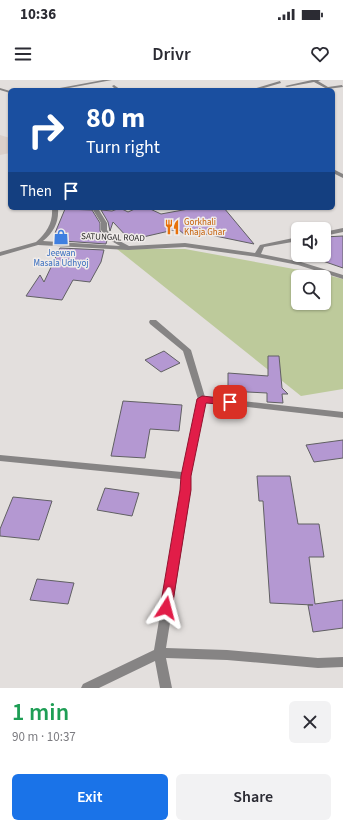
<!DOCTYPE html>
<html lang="en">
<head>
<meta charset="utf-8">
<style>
	:root { --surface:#fff; --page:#f2f2f3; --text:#2b2b33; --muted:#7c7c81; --accent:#1a73e8 }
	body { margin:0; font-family:"Source Sans 3",sans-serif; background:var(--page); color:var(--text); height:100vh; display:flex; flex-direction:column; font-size:15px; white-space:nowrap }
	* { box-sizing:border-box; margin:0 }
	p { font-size:13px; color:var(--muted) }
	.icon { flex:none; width:22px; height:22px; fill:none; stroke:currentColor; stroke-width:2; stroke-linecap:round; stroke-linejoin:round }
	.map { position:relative; height:608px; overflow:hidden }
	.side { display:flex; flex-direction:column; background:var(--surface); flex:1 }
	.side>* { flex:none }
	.hud { position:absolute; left:8px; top:8px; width:327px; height:122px; border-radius:6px; box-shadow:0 1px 3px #0004; background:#1a4fa0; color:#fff; overflow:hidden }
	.controls { position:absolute; left:291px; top:142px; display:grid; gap:8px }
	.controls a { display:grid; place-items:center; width:40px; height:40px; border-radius:6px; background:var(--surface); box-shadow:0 1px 3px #0004; font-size:20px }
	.pin { position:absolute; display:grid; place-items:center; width:34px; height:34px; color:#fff; margin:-17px; border-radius:8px; box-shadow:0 2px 6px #0006 }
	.me { position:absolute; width:44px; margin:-22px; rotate:9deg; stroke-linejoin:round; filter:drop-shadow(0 0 3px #0008) }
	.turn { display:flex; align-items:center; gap:14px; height:84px; padding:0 12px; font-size:18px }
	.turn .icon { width:52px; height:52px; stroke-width:2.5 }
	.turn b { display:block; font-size:28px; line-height:34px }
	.then { display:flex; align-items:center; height:38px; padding:0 12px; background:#0003; gap:8px; font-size:15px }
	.round { display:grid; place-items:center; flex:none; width:42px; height:42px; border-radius:6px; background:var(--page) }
	.headline { display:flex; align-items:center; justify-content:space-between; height:68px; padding:0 12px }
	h1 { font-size:24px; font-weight:600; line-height:30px; color:#1e9e55 }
	.primary-button { display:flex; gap:8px; margin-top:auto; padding:8px 12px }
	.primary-button a { flex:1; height:46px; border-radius:6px; background:var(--accent); color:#fff; font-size:16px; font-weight:600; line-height:46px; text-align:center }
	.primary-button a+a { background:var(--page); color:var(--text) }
	.status { display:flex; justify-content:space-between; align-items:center; height:28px; padding:0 20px; background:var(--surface); direction:ltr }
	.status svg { height:11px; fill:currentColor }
	header { display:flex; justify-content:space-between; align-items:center; height:52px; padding:0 12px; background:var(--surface); font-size:18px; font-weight:600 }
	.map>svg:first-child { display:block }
	.built { fill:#dbd0ca }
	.green { fill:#bdca9b; fill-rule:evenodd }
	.building { fill:#b498d2; stroke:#616063 }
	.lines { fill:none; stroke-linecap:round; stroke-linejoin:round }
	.minor { fill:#868484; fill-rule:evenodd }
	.route { fill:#e11d48; stroke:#92132f }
	.labels { text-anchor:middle; stroke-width:3; stroke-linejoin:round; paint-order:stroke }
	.far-food-label { font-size:9px; fill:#c56008; stroke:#f0ecea; text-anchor:start }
	.far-street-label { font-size:9px; fill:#282726; stroke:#f0ecea }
	.far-shop-label { font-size:9px; fill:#366cbe; stroke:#f0ecea }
</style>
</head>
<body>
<div class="status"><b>10:36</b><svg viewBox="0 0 49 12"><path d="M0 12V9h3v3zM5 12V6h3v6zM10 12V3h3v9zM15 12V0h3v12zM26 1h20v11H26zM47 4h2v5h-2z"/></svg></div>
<header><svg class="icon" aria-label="menu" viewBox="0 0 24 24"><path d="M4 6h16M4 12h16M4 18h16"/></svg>Drivr<svg class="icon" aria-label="heart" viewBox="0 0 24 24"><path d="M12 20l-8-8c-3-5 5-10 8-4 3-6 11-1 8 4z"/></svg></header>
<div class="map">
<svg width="343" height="608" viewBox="0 0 343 608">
	<rect width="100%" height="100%" fill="#e3dfdd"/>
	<!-- built -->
	<polygon class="built" points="0,55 10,58 10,73 0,75"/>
	<!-- green -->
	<path class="green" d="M117,169h68l142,26 16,4v110l-42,7zM298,197h26v26h-26z"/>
	<!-- building -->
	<g class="building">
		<polygon points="120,128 128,132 137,128 148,128 161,134 194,128 224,128 254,164 196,152 185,155 178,149 130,160 113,142 110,151 108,142 101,130 112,131"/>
		<polygon points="65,129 92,130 100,143 100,151 107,160 106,164 63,161 67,153 55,153"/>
		<polygon points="293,145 309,145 311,149 298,149 298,156"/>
		<polygon points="343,156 343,188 317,179 309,179 307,175 324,175 324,157"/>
		<polygon points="60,168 104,170 101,182 90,202 73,200 62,220 26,216 40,195 44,202"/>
		<polygon points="164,271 180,283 161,292 145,280"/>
		<polygon points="268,276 279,276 282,308 288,314 282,314 283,323 267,322 267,313 228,311 228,293 268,296"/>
		<polygon points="123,321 182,325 179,351 150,349 145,378 111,376"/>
		<polygon points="343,360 343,378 314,382 306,365"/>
		<polygon points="257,396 290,396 298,444 319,444 324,477 309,477 315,524 343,520 343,548 313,552 308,525 313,525 270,523 263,421 259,421"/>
		<polygon points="105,408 139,413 132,436 97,430"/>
		<polygon points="13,417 52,421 39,460 0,456 0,449"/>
		<polygon points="37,499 74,503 68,524 30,520"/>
	</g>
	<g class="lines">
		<!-- minor -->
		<g class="minor">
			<polygon points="103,0 112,0 58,10 49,10"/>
			<polygon points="312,0 321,0 318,1 328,7 342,5 343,7 327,9 314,2 287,7 285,6"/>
			<polygon points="280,1 281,3 257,10 250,10"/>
			<polygon points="114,5 121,10 116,10 112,6"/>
			<polygon points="0,8 10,11 10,13 0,10"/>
			<polygon points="333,89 343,94 343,98 333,93"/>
			<path d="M52,128h6c1,14 -4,24 -15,33l77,5 -12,-7 -7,-9v-7l-8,-13 2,-2h6l-2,2 8,13v7l5,7 17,9 56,-3 70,10 5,-8 38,-8v4l-34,6 -3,7 40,8 42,13v4l-45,-14 -41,-8 -72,-10 -57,3 -90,-5 -38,11v-4l36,-10c11,-10 17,-19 16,-34z"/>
			<polygon points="343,148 343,152 324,156 324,152"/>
			<polygon points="150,240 156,240 191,270 205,317 343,332 343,338 205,322 191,396 191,410 166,568 227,570 318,578 343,577 343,587 318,588 227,580 166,578 172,608 160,608 155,581 99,608 81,608 83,604 154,570 181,410 181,399 0,381 0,375 182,392 198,319 183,271 150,244 149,242"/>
		</g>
	</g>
	<!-- route -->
	<polygon class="route" points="202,316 230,319 234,322 230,325 206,323 191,396 191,410 172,528 170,532 166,533 162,532 160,528 180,410 181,396 197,319"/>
	<!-- icons -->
	<defs>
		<symbol id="restaurant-bare" viewBox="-9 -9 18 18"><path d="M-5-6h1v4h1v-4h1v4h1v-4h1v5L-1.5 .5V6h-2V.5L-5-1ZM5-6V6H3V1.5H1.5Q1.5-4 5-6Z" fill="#e8710a" stroke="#f0ecea" stroke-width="2.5" paint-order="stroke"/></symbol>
		<symbol id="shop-bare" viewBox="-9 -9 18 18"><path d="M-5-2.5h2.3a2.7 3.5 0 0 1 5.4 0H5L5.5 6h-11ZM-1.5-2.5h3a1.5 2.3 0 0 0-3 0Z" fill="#3f7fe0" stroke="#f0ecea" stroke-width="2.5" paint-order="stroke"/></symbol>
	</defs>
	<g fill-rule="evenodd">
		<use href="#restaurant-bare" x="161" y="136" width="22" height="22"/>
		<use href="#shop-bare" x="50" y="146" width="22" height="22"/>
	</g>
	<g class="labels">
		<!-- far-food labels -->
		<g class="far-food-label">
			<text x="184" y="145">Gorkhali<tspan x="184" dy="10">Khaja Ghar</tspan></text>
		</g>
		<!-- far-street labels -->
		<g class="far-street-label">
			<text transform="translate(113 157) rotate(2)" y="3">SATUNGAL ROAD</text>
		</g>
		<!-- far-shop labels -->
		<g class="far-shop-label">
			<text x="61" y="176">Jeewan<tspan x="61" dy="10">Masala Udhyoj</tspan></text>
		</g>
	</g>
</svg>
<div class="controls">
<a><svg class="icon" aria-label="sound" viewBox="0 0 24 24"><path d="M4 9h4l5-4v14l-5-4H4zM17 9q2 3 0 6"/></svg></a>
<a><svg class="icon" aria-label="search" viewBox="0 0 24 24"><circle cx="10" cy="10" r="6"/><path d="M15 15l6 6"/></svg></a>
</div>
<div class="pin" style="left:230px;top:322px;background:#d93025"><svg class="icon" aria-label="arrive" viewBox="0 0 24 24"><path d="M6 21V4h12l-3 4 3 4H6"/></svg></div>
<svg class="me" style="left:166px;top:528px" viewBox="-20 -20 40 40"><path d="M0-17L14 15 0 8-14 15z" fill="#e11d48" stroke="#fff" stroke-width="4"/></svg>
<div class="hud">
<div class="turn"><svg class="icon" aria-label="right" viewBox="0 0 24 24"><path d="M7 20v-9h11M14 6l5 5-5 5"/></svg><div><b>80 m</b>Turn right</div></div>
<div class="then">Then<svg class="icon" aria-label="arrive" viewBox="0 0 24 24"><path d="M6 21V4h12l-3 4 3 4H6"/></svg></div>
</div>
</div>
<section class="side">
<div class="headline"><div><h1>1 min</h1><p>90 m · 10:37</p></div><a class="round"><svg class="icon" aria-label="close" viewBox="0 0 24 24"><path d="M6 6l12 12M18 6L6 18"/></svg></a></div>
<div class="primary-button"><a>Exit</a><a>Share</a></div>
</section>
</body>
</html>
